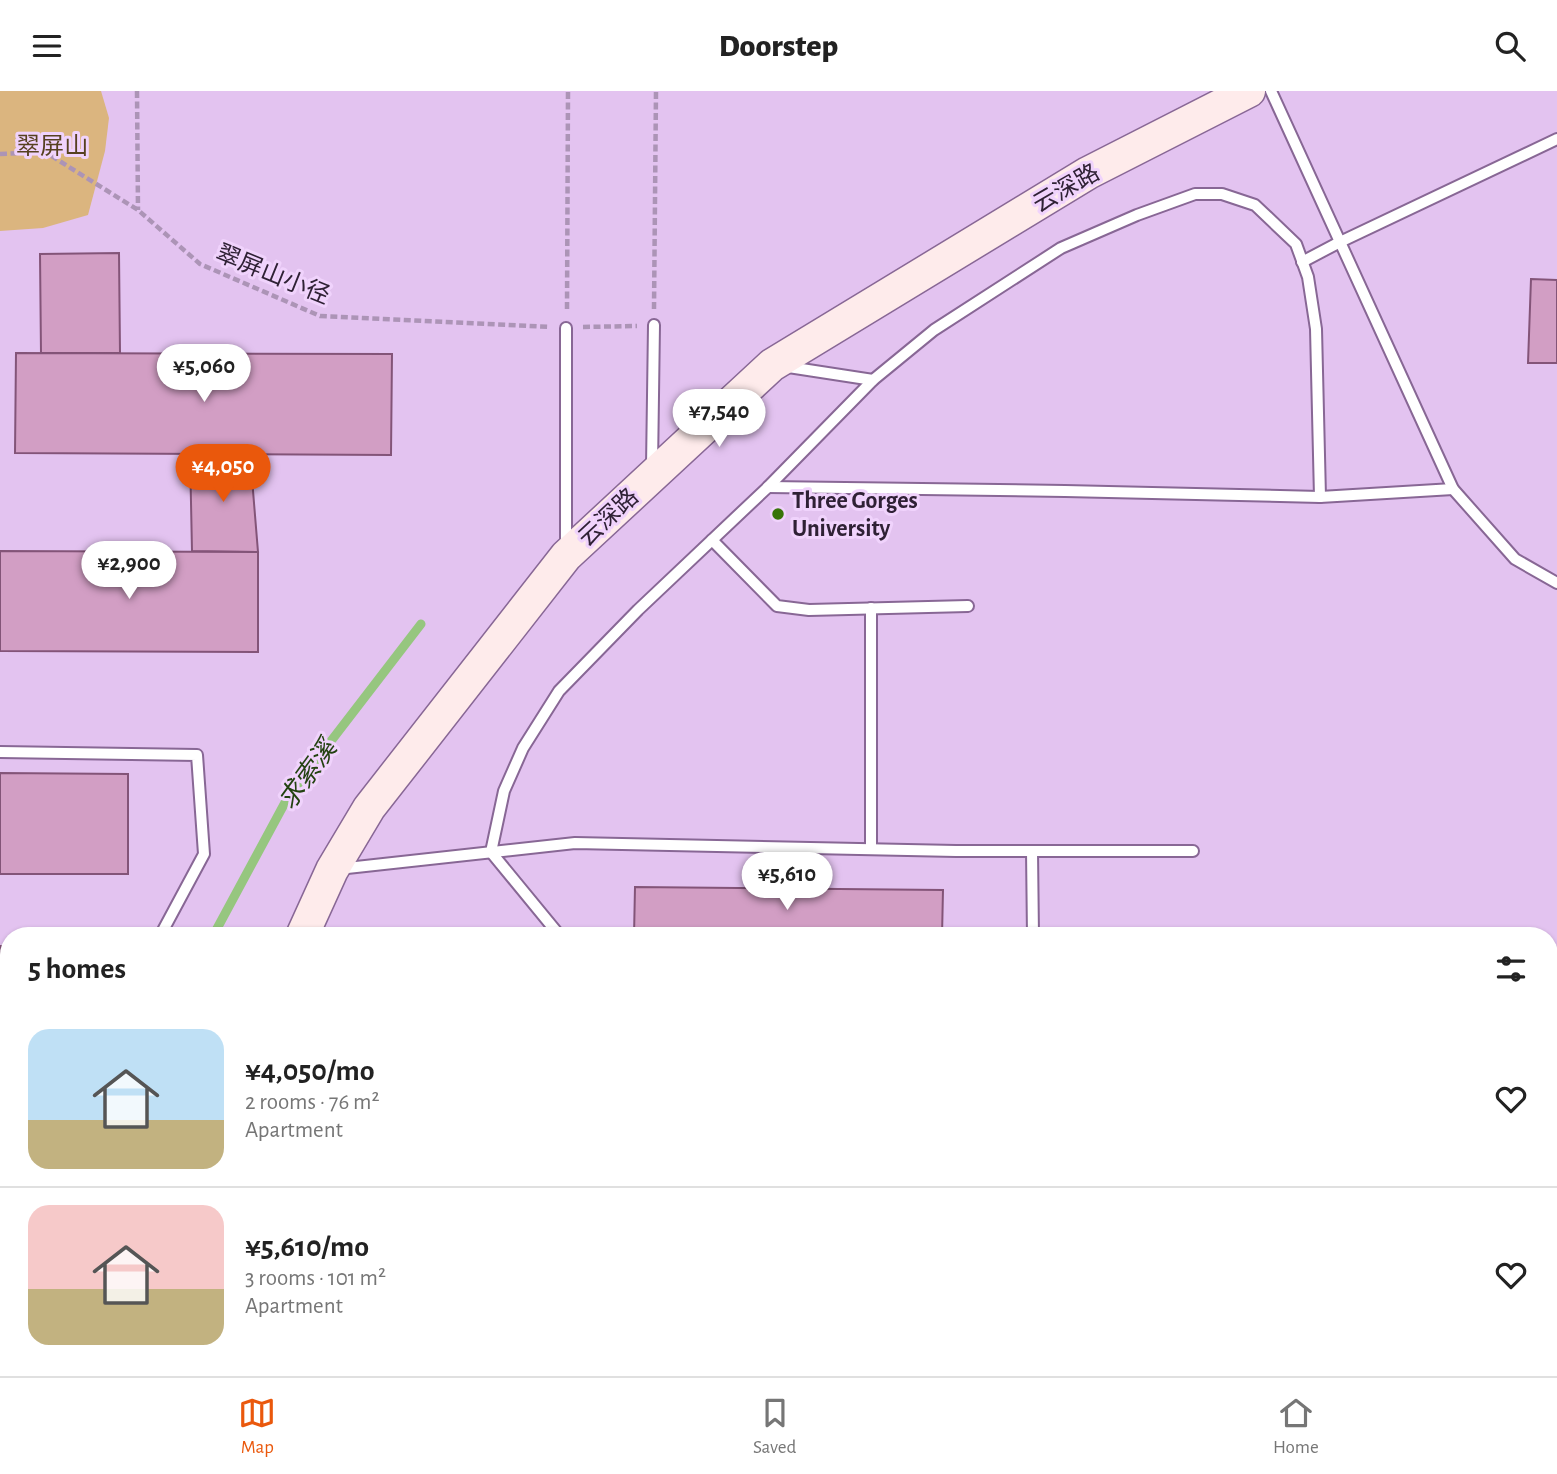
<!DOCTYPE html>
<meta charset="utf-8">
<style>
:root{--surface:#fff;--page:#f2f2f2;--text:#222;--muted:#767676;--line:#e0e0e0;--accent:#ea580c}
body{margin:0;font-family:"Alegreya Sans","Noto Sans SC",sans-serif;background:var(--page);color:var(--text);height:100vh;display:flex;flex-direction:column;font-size:26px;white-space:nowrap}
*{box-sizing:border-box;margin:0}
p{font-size:23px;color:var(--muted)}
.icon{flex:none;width:38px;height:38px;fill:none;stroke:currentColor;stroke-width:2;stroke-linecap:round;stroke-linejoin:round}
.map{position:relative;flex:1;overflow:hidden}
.panel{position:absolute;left:0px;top:836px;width:1558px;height:450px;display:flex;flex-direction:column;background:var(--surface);border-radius:28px 28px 0 0;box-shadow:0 2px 5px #0004}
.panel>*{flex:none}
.price{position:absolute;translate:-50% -60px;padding:0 16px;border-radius:24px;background:#fff;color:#222;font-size:23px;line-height:46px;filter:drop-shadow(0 2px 4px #0008)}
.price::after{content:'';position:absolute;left:50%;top:42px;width:21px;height:16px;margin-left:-10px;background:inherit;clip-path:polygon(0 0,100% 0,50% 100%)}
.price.on{background:var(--accent);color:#fff}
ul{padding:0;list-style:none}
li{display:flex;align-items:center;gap:21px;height:175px;padding:0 28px}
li+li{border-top:2px solid var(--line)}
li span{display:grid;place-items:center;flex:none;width:196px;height:140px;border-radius:21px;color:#555}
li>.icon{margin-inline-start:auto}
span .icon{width:84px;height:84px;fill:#fffc;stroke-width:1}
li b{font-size:30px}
h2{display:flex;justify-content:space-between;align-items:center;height:84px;padding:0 28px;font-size:30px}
header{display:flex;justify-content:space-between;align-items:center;height:91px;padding:0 28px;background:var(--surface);font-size:32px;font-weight:800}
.menu{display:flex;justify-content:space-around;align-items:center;height:98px;border-top:2px solid var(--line);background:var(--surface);font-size:19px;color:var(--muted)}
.menu a{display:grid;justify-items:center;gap:4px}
.menu .on{color:var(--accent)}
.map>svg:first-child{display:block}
.built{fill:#e3c3f0;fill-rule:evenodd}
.green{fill:#dbb57f}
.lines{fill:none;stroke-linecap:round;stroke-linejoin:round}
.stream{stroke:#96c67f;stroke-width:9}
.building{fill:#d29ec4;stroke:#835478;stroke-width:2}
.lane-casing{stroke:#886795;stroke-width:14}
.secondary-casing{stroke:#886795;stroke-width:35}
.path{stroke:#ac94b6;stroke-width:4.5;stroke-dasharray:7 3.5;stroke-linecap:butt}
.lane{stroke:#fff;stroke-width:10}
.secondary{stroke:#feebeb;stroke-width:32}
.poi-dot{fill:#387409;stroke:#f0d3fc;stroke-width:2.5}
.labels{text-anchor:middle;stroke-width:6;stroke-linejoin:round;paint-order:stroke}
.park-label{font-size:24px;fill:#564020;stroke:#f0d3fc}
.street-label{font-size:24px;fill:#2f2135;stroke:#f0d3fc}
.poi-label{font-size:24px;font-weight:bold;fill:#2f2135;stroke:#f0d3fc;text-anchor:start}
.water-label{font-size:26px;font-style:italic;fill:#234211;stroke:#f0d3fc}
</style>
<header><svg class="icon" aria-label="menu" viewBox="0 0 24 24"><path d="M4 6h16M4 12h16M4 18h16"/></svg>Doorstep<svg class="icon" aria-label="search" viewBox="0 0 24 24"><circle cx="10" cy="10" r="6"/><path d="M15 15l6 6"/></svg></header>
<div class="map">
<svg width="1557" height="1285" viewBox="0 0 1557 1285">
<rect width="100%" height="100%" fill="#f0d3fc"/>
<path class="built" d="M0,0h1557v1285h-1557zM9,845h1540v433h-1540z"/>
<g class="green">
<path d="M0,0h101l8,27 -4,33 -17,64 -45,13 -43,3z"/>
<path d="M1053,1278h341v7h-336z"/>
</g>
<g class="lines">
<g class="stream">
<path d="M213,845l75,-139 133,-173"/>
<path d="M46,1285l2,-7"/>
</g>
</g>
<g class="building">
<path d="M119,162l1,100h-79l-1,-99z"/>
<path d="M1531,188l26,1v83h-29z"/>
<path d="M16,262l376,1 -1,101 -376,-2z"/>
<path d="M190,363h60l8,98 -66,-1z"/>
<path d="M0,460l258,1v100l-258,-1z"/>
<path d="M0,682l128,1v100h-128z"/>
<path d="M635,796l308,3 -1,46h-308z"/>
<rect x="0" y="855" width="1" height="100"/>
<path d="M1557,1092v68h-8v-67z"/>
<path d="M196,1278h300v7h-301z"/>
<path d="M1557,1279v6h-122v-3z"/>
</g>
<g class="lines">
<g class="lane-casing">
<g id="lane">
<path d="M1271,0l182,398 62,70 42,24"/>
<path d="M1302,171l38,-20 217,-103"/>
<path d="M782,275l91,14"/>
<path d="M652,375l2,-141"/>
<path d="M768,396l297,4 255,6 133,-8"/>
<path d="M712,449l65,66 32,4 159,-4"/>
<path d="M566,455v-218"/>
<path d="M871,517v241"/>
<path d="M0,661l197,3 7,99 -44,82"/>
<path d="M1032,760l1,85"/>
<path d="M338,778l237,-26 381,8h237"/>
<path d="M560,845l-69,-84 13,-61 19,-43 36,-57 79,-81 130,-123 105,-107 61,-50 127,-82 76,-33 58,-21h27l33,11 41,39 12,33 8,52 4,168"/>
<path d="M0,1189l9,-1"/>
<path d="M1036,1278v7"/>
<path d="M640,1285v-7"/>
</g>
</g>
<g class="secondary-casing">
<g id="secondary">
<path d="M302,845l30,-66 37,-62 197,-252 206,-191 316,-192 161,-82"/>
<path d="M129,1285l3,-7"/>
</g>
</g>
<g class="path">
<path d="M137,0l1,119"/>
<path d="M0,63l45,-2 93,58 62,54 120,52 230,11"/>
<path d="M567,218l1,-218"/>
<path d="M654,218l2,-218"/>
<path d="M583,236l54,-1"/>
</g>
<use href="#lane" class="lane"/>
<use href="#secondary" class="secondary"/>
</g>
<circle class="poi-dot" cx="778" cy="423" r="7"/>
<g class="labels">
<g class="park-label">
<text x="52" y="63">翠屏山</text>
</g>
<g class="street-label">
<text transform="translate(1066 97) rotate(-30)" y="8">云深路</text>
<text transform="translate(273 183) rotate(22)" y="8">翠屏山小径</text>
<text transform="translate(608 426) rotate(-43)" y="8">云深路</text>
</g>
<g class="poi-label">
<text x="792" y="417">Three Gorges<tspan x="792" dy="28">University</tspan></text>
</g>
<g class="water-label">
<text transform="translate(307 683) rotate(-54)" y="9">求索溪</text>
</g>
</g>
</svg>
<b class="price" style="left:204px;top:313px">¥5,060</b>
<b class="price" style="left:719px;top:358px">¥7,540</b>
<b class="price on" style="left:223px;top:413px">¥4,050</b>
<b class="price" style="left:129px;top:510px">¥2,900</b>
<b class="price" style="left:787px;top:821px">¥5,610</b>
<section class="panel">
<h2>5 homes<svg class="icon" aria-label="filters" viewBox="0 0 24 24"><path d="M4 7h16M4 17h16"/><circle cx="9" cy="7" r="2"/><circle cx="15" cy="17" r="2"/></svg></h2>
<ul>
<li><span style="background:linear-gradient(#bfe0f5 65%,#c2b280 0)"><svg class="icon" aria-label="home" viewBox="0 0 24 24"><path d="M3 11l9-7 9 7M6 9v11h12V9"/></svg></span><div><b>¥4,050/mo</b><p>2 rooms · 76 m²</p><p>Apartment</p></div><svg class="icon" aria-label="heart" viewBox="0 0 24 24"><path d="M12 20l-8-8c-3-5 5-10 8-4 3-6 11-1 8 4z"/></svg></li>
<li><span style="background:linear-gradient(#f6c9c9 60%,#c2b280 0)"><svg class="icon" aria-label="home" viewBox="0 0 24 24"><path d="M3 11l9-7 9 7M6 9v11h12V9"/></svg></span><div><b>¥5,610/mo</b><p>3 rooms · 101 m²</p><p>Apartment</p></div><svg class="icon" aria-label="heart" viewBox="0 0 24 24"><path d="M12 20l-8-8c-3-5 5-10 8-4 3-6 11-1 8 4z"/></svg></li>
</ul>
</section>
</div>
<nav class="menu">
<a class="on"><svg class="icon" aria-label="map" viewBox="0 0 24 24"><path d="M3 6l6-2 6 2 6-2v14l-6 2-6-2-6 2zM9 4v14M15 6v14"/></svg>Map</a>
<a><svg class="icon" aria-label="saved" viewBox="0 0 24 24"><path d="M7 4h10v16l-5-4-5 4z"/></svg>Saved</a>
<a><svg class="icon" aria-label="home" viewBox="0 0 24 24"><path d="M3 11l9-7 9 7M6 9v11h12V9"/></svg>Home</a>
</nav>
